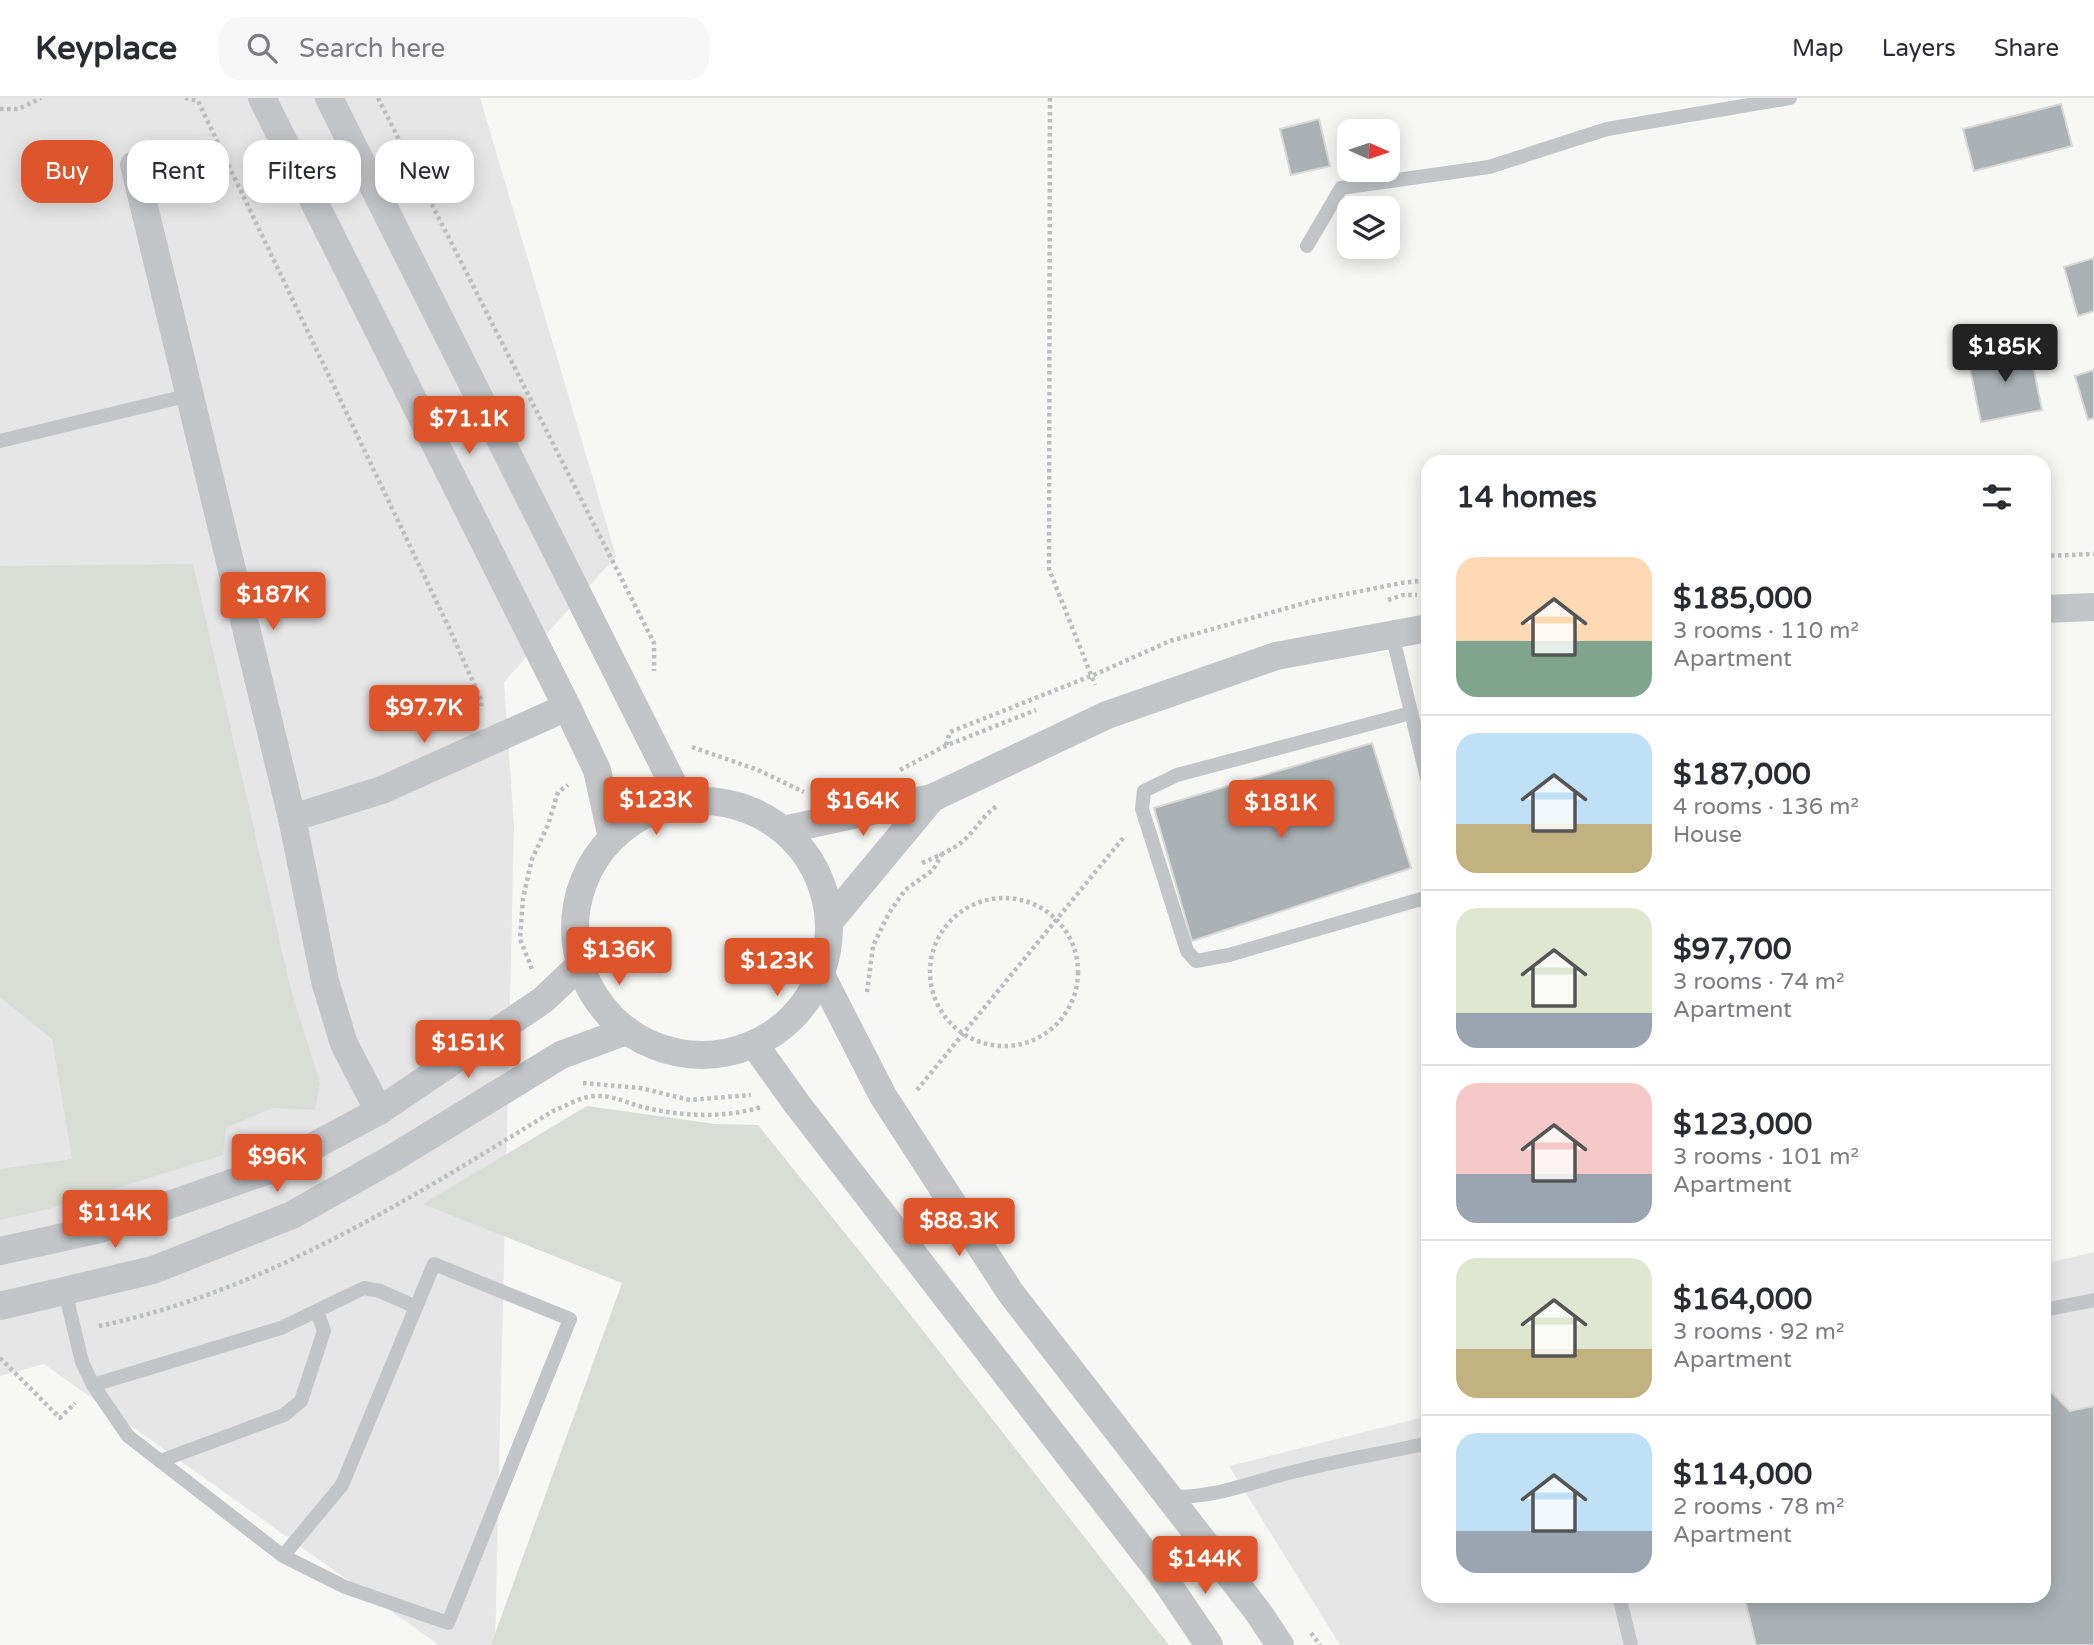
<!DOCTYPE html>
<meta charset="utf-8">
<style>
:root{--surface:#fff;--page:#f7f7f7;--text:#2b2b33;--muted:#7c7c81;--line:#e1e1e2;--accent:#df552b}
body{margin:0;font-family:"Varela Round",sans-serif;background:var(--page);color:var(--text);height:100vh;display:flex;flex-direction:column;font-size:26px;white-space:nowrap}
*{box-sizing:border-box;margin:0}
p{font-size:23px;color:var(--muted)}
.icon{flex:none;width:38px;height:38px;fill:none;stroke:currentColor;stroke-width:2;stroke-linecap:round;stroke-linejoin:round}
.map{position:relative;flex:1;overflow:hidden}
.details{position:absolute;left:1421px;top:357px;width:630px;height:1148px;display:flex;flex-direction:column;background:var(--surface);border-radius:21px;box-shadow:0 4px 18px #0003}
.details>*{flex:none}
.banner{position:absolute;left:21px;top:42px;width:665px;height:63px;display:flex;gap:14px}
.needle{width:46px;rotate:93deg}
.tools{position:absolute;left:1337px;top:21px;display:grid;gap:14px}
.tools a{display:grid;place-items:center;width:63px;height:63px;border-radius:14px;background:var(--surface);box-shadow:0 4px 18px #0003;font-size:35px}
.price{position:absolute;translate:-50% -60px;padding:0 16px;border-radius:7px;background:var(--accent);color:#fff;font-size:23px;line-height:46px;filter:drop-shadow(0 2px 4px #0008)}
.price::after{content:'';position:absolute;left:50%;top:42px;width:21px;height:16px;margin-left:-10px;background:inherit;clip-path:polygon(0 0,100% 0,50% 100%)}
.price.on{background:#222;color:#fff}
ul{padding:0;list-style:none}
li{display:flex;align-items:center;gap:21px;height:175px;padding:0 35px}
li+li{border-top:2px solid var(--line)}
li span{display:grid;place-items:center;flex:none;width:196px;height:140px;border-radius:21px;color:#555}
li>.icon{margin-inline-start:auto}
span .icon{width:84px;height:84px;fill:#fffc;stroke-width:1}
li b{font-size:30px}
h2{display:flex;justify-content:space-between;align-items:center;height:84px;padding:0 35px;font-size:30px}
.pill{padding:0 24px;border-radius:21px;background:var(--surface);box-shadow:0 4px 18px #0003;font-size:24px;line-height:63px}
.pill.on{background:var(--accent);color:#fff}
header{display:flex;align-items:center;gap:42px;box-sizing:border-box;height:98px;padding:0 35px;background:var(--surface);border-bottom:2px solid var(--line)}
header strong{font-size:33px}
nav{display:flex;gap:38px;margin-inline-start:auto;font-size:24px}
.search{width:490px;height:63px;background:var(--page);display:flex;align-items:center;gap:18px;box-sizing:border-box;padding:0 24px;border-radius:21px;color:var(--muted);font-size:26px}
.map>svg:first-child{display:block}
.built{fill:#e5e6e5}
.green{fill:#d8ded5}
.building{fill:#aab2b6;stroke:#d8d8d6;stroke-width:2}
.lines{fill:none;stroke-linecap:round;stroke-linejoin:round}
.path{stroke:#bcbec0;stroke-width:4.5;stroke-dasharray:3.5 3.5;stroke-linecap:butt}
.lane{stroke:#c2c6c9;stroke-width:14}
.street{stroke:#c2c6c9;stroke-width:28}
</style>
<header>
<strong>Keyplace</strong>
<div class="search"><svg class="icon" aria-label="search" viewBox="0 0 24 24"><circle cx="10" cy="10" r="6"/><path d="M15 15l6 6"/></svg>Search here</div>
<nav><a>Map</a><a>Layers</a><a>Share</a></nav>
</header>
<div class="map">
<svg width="2094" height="1547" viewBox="0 0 2094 1547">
<rect width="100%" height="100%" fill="#f7f7f4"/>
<g class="built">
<path d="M0,0h480l136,458 -112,126 10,144 -19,819h-56l-395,-281 -44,12z"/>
<path d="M2094,1154v393h-754l-111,-179 199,-50v180h616v-332z"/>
</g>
<g class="green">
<path d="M193,466l98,426 29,93 -5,27 -43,-2 -46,20 -3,27 -174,54 -49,11v-51l72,-10 -20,-120 -52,-42v-431z"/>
<path d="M587,1008l128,18 43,1 148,184 263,336h-678l131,-362 -199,-79z"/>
</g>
<g class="building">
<path d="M2061,6l11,42 -98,25 -11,-42z"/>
<path d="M1319,21l11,47 -39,9 -11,-46z"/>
<path d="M2094,160v53l-16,5 -14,-49z"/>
<path d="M2029,248l13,64 -61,12 -13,-63z"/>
<path d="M2094,272v48l-6,2 -13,-44z"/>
<path d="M1372,645l39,125 -219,73 -38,-133z"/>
<path d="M2044,1287l26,26 24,-5v239h-338l-12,-49h300z"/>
</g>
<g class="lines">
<g class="path">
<path d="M185,0l13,3 252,529 32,72 -2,7"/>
<path d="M378,0l276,545v28"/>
<path d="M1050,0l-1,471 46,116"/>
<path d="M0,11h18l23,-11"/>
<path d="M2044,458l50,-2"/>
<path d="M1388,502l15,-5h14"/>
<path d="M946,647l4,-13 146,-58 74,-33 142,-40 89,-18 27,-3"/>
<path d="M692,649l66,23 46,22"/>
<path d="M900,672l45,-24 91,-36"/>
<path d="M922,765c14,-6 28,-12 40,-21 13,-11 21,-27 35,-36"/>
<circle cx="1004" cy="874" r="74"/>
<path d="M532,871l-12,-30 3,-41 9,-39 16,-34 10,-33 10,-7"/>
<path d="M867,894l6,-46 16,-33 16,-23 28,-20 9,-16"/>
<path d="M583,985l57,5 50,12 61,-5"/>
<path d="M917,992l207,-253"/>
<path d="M99,1228c167,-35 310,-127 454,-215 13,-5 27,-14 41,-15 18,-1 31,6 48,11 38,9 81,12 119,0"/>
<path d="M0,1260l60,60 15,-15"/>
<path d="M1311,1535l9,12"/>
</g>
<g class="lane">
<path d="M1307,148l34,-58 148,-21 118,-38 183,-31"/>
<path d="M0,343l190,-46"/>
<path d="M1392,536l36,148"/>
<path d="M1411,615l-234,62 -33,16 -2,18 45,142 9,10 33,-6 199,-58"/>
<path d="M65,1193l17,71 11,23 35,51 155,120 62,31 103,36 122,-304 -136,-55 -92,221 -59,71"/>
<path d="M2044,1212l50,-10"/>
<path d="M93,1287l188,-57 83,-40 16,3 36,16"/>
<path d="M160,1363l124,-46 17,-14 23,-70 -7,-20"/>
<path d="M1169,1399c51,1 83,-16 132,-27 42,-11 85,-17 127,-27"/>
<path d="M1619,1498l12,49"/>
</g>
<g class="street">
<path d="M262,0l305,609 30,63 15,68"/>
<path d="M329,0l353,704"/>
<path d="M134,67l158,653 33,163 19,63 35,67"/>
<path d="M2044,511l50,-2"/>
<circle cx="702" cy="830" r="127"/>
<path d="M292,720l90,-28 185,-83"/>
<path d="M783,732l149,-32 175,-83 169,-59 152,-28"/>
<path d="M829,824l103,-124"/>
<path d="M820,875l63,123 127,196 248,320 22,33"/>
<path d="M754,946l43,60 364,470 48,71"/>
<path d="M0,1153l100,-22 169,-59 110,-59 164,-111 37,-35"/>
<path d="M0,1208l153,-36 139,-55 101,-57 168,-103 65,-24"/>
</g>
</g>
</svg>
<div class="tools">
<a><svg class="needle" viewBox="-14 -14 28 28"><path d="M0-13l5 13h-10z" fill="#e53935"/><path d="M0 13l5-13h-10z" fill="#7c7c81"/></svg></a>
<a><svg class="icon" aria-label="layers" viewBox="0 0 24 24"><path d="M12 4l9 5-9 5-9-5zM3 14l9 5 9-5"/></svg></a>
</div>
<b class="price on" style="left:2005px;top:286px">$185K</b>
<b class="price" style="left:469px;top:358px">$71.1K</b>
<b class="price" style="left:273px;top:534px">$187K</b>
<b class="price" style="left:424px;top:647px">$97.7K</b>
<b class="price" style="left:656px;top:739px">$123K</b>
<b class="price" style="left:863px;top:740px">$164K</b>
<b class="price" style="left:1281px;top:742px">$181K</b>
<b class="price" style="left:619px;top:889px">$136K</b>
<b class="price" style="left:777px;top:900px">$123K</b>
<b class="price" style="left:468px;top:982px">$151K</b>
<b class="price" style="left:277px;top:1096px">$96K</b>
<b class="price" style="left:115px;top:1152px">$114K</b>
<b class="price" style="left:959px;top:1160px">$88.3K</b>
<b class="price" style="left:1205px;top:1498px">$144K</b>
<div class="banner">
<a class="pill on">Buy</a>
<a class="pill">Rent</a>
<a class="pill">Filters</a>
<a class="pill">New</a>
</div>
<section class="details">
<h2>14 homes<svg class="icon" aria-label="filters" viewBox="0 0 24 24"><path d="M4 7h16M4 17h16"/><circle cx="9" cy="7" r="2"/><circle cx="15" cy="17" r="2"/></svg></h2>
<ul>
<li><span style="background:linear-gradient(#ffd9b3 60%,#7fa58c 0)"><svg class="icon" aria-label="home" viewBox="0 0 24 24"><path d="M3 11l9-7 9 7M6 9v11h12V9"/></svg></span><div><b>$185,000</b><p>3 rooms · 110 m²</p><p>Apartment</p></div></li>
<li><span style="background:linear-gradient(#bfe0f5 65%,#c2b280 0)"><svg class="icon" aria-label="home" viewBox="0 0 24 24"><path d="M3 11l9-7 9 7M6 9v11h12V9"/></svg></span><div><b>$187,000</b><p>4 rooms · 136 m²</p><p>House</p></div></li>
<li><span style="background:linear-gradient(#dfe7d0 75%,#9aa5b1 0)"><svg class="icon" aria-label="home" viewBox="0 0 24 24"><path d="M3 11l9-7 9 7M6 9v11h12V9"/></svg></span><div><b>$97,700</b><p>3 rooms · 74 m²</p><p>Apartment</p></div></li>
<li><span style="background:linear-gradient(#f6c9c9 65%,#9aa5b1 0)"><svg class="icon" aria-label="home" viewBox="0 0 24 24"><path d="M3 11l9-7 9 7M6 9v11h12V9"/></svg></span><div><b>$123,000</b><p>3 rooms · 101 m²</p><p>Apartment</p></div></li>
<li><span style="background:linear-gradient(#dfe7d0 65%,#c2b280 0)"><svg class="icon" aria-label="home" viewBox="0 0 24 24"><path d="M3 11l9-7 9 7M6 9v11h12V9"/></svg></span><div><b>$164,000</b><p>3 rooms · 92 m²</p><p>Apartment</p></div></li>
<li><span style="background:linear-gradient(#bfe0f5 70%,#9aa5b1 0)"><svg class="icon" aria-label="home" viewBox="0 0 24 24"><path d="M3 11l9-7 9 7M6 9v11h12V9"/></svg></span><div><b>$114,000</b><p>2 rooms · 78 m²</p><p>Apartment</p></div></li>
</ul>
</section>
</div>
